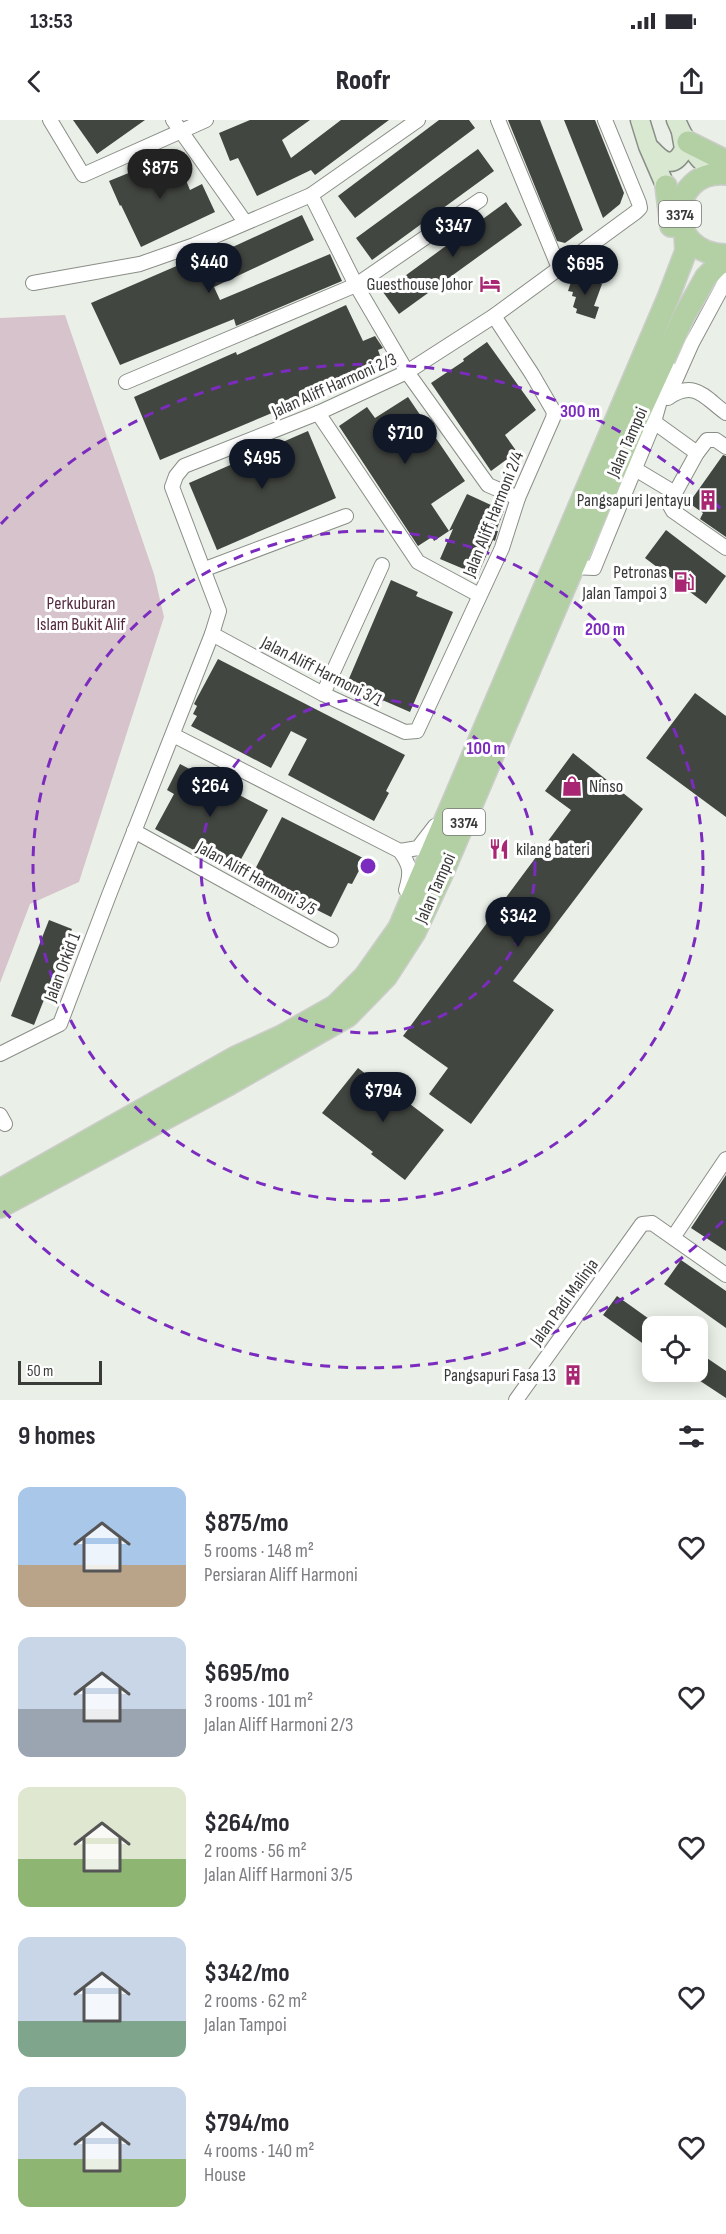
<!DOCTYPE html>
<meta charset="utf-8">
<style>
:root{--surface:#fff;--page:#f7f7f7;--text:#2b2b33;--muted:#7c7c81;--accent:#111827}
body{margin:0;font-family:"Sofia Sans Condensed",sans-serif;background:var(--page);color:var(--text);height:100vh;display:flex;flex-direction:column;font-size:22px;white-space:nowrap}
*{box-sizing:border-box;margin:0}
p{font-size:20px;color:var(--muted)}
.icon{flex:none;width:33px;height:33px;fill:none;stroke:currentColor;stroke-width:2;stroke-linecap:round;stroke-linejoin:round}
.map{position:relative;height:1280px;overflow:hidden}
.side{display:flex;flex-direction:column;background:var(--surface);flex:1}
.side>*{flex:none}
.controls{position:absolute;left:642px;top:1196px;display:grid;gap:12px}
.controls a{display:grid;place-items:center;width:66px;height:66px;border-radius:12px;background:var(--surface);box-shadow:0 3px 15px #0003;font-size:30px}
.scale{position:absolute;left:18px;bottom:15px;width:84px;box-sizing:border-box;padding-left:6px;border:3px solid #393b38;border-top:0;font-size:16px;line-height:21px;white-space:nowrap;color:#393b38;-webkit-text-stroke:4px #fff;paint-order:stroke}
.price{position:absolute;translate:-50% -51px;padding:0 14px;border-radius:21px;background:var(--accent);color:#fff;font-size:20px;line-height:39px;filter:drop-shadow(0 2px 3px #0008)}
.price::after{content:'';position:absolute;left:50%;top:36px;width:18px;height:14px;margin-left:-9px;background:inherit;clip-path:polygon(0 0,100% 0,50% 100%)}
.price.active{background:#222;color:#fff}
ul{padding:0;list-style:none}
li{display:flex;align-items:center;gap:18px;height:150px;padding:0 18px}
li span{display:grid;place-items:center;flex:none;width:168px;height:120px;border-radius:12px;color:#555}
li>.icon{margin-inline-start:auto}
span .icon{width:72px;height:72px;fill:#fffc;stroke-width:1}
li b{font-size:26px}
h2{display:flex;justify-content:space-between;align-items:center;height:72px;padding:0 18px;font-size:26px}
.status{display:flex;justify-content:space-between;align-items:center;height:42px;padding:0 30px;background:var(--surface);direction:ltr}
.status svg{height:16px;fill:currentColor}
header{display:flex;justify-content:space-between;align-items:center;height:78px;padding:0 18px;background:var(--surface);font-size:27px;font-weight:800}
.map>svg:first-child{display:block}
.green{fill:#d7c3cb}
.building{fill:#424640}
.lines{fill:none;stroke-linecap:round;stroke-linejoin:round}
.street-casing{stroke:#898e87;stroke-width:16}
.secondary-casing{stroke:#898e87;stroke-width:21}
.primary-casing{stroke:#cccccb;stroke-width:24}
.street{stroke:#fff;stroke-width:14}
.secondary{stroke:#d9e8d1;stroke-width:18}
.primary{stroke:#b2d0a3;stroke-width:21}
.ring{fill:none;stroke:#7b2cbf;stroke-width:3;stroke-dasharray:10 8}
.labels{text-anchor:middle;stroke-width:6;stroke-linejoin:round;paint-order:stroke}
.shield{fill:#fff;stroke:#747674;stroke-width:1.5}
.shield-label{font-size:16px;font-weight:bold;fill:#393b38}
.poi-label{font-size:18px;fill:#393b38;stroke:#fff;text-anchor:end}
.street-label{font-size:18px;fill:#393b38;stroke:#fff}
.park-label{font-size:18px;fill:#562a3f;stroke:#fff}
.centre{fill:#7b2cbf;stroke:#fff;stroke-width:3}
.ring-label{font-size:18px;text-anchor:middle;font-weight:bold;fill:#7b2cbf;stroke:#fff;stroke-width:6;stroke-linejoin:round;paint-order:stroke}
</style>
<div class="status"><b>13:53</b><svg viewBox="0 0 49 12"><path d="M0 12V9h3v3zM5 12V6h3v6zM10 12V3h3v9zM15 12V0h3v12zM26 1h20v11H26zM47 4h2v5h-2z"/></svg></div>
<header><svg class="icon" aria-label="back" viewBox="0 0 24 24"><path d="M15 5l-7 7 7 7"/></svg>Roofr<svg class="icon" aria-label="share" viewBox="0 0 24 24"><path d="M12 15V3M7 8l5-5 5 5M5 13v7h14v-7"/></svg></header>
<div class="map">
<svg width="726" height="1280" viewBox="0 0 726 1280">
<rect width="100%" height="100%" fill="#eaf0e8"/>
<path class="green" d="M65,195l89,259 10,43 -85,265 -49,22 -30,79v-665z"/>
<g class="building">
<path d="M73,0h72l-48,34z"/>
<path d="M250,0h60l-28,20 9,18 50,-38h48l-74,55 -4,-5 -54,26 -19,-38 -8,3 -11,-28z"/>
<path d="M439,0h30l6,8 -120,90 -17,-22z"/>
<path d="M508,0h32l43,110 -18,13 -8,-2z"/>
<path d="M564,0h31l29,73 -4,11 -17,14z"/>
<path d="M478,29l16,22 -122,89 -16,-22z"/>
<path d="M175,34l15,36 12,-6 13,28 -74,35 -20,-42 -1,1 -11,-25z"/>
<path d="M506,82l16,23 -123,89 -16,-22z"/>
<path d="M302,95l12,25 -100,47 6,13 110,-46 12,27 -106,45 -2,-7 -114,46 -29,-62 104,-45 3,5z"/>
<path d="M579,155l23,9 -8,22 5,1 -4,12 -19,-6 1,-4 -4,-2 3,-10 -4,-1 1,-4 -5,-1 5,-15 5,2z"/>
<path d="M346,185l17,36 12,-5 8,12 -5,2 6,16 -224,94 -26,-63 102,-45 1,3z"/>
<path d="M487,222l49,68 -31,25 12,17 -26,19 -60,-88 33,-22 -1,-2z"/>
<path d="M408,277l57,84 -34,23 18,27 -15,10 -2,-4 -14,9 -79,-120 28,-19 8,11z"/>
<path d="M308,311l28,67 -119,52 -28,-67z"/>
<path d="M723,335l3,1v81l-26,-18 3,-6 -14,-10z"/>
<path d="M467,374l37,17 -8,20h2l-3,10 -2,-1 -15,35 -38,-16 13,-30 -4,2z"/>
<path d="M666,410l60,46 -20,28 -61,-46z"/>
<path d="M391,460l27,12 -2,4 37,16 -43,100 -37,-16 -2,3 -26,-11z"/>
<path d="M218,539l187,96 -19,36 3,2 -15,28 -86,-46 19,-36 -16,-8 -20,37 -80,-42 6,-10 -4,-2 4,-8 -3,-2 2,-4z"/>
<path d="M695,573l31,23v101l-80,-59z"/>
<path d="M573,633l70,56 -130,172 41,29 -83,114 -42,-30 19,-26 -45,-32 168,-226 -26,-19z"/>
<path d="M180,644l88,46 -34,62 -79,-43 19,-35 -7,-4z"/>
<path d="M282,697l83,42 -13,25 -4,-1 -17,34 -80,-40z"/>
<path d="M49,800l23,9 -38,96 -23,-9z"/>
<path d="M358,948l50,38 2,-2 34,26 -39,50 -34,-26 2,-2 -51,-39z"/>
<path d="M726,1055v76l-35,-23z"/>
<path d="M681,1140l45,31v37l-62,-44z"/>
<path d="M617,1176l35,25v29l-49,-35z"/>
<path d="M698,1232l28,19v27l-41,-27h13z"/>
</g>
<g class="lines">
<g class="street-casing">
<g id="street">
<path d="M50,0l33,55 123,-55"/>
<path d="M173,0l72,102"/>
<path d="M498,0l61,148"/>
<path d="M311,75l45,90 51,87 81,113 30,13"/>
<path d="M33,163l107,-19 54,-19 117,-50 107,-75"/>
<path d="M126,262l230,-97 124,-85"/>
<path d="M672,268l20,-45 34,-63"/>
<path d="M668,278c27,-19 37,0 58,15"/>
<path d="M318,293l100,149 61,33"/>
<path d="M654,302l43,31"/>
<path d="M726,327l-10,-7h-9l-10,13 -28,51 4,7 53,37"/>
<path d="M635,349l40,24"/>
<path d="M572,447l22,1 60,-146 15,-54"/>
<path d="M205,449l141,-53"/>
<path d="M212,514l111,60 82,38 12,-1 85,-183 16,-50 35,-80 1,-6 -22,-38 -38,-58"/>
<path d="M323,574l59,-129"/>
<path d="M173,615l227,116c11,15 11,22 6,39"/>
<path d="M134,711l197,109"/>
<path d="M400,731l18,-3 17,-22"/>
<path d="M0,934l60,-30 49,-129 103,-261 7,-23 -47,-124 4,-11 8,-10 134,-53 89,-41 87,-56 142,-104 4,-4 -1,-5 -34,-83"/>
<path d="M0,995l5,9"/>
<path d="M674,1116l52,-77"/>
<path d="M516,1280l126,-176 10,-1 74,52"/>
</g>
</g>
<g class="secondary-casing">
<g id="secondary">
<path d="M640,0l8,26 23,53"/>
<path d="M676,0c8,19 23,46 43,53"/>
<path d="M651,29c13,14 23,20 33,0l-3,-17"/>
</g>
</g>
<g class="primary-casing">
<g id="primary">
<path d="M688,22l38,19"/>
<path d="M726,54c-58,-5 -64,80 0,81"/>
<path d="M666,66l5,40"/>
<path d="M0,1070l236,-133 46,-21 53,-30 30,-30 34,-48 269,-630 18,-47 -1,-16"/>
<path d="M0,1087l226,-121 122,-70 38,-39 29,-45 28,-60 192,-449 49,-107 22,-39 20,-20"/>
</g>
</g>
<use href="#street" class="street"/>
<use href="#secondary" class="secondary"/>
<use href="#primary" class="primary"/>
</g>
<g class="ring">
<circle cx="368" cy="746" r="167"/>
<circle cx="368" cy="746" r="335"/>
<path d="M723 1101A502 502 0 0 1 1 1088M1 404A502 502 0 0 1 723 391"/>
</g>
<defs>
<g id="hotel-bare" transform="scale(1.62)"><path d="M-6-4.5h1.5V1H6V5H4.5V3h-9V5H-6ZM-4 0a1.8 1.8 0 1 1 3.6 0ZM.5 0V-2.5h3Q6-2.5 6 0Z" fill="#a92672" stroke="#fff" stroke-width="2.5" paint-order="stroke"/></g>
<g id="building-bare" transform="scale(1.62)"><path d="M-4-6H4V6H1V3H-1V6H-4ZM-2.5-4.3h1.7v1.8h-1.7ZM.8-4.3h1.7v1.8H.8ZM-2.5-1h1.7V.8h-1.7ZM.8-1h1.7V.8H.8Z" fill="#a92672" stroke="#fff" stroke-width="2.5" paint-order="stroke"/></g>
<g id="fuel-bare" transform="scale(1.62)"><path d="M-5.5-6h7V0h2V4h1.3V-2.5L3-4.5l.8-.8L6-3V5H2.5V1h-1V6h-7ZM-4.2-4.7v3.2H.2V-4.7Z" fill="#a92672" stroke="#fff" stroke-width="2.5" paint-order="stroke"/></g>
<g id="shop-bare" transform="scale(1.62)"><path d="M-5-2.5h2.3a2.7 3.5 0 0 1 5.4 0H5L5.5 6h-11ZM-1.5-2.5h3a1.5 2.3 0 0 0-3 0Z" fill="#a92672" stroke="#fff" stroke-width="2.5" paint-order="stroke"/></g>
<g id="restaurant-bare" transform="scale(1.62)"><path d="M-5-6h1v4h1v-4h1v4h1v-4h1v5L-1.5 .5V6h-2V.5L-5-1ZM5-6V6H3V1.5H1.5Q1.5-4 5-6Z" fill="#a92672" stroke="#fff" stroke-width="2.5" paint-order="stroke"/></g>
</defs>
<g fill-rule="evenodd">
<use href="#hotel-bare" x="490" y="164"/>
<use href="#building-bare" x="708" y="380"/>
<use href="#fuel-bare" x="684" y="462"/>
<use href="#shop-bare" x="572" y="666"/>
<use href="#restaurant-bare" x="499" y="729"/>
<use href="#building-bare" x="573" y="1255"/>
</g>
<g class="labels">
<g class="shield">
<rect x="659" y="81" width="42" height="26" rx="4.5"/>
<rect x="443" y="689" width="42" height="26" rx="4.5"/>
</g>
<g class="shield-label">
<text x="680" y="100">3374</text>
<text x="464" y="708">3374</text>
</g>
<g class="poi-label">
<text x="473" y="170">Guesthouse Johor</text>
<text x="691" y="386">Pangsapuri Jentayu</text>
<text x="667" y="458">Petronas<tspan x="667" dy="21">Jalan Tampoi 3</tspan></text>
<text x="589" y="672" text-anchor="start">Ninso</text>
<text x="516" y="735" text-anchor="start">kilang bateri</text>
<text x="556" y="1261">Pangsapuri Fasa 13</text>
</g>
<g class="street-label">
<text transform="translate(334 265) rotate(-24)" y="6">Jalan Aliff Harmoni 2/3</text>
<text transform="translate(627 322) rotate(-66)" y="6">Jalan Tampoi</text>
<text transform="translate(493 394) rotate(-68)" y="6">Jalan Aliff Harmoni 2/4</text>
<text transform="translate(322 551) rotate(27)" y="6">Jalan Aliff Harmoni 3/1</text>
<text transform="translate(257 758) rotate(29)" y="6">Jalan Aliff Harmoni 3/5</text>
<text transform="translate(435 768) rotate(-66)" y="6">Jalan Tampoi</text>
<text transform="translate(62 847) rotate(-69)" y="6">Jalan Orkid 1</text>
<text transform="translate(564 1182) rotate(-54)" y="6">Jalan Padi Malinja</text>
</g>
<g class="park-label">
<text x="81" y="489">Perkuburan<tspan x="81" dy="21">Islam Bukit Alif</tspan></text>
</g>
</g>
<circle cx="368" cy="746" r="9" class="centre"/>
<g class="ring-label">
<text x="580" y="297">300 m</text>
<text x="605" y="515">200 m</text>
<text x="486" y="634">100 m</text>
</g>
</svg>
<div class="controls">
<a><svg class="icon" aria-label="locate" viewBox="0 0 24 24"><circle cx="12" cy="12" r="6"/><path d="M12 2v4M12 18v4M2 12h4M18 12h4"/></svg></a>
</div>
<div class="scale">50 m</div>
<b class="price active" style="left:160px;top:80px">$875</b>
<b class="price" style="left:453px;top:138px">$347</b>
<b class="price" style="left:209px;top:174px">$440</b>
<b class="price" style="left:585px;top:176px">$695</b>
<b class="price" style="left:405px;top:345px">$710</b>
<b class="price" style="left:262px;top:370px">$495</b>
<b class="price" style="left:210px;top:698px">$264</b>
<b class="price" style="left:518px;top:828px">$342</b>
<b class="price" style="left:383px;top:1003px">$794</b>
</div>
<section class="side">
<h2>9 homes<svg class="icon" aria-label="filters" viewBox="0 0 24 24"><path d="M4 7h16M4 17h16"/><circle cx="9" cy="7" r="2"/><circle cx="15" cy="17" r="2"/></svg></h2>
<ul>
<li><span style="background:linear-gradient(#a9c7e8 65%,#b9a48a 0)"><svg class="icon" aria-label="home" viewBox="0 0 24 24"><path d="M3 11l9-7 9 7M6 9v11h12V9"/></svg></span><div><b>$875/mo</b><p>5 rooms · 148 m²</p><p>Persiaran Aliff Harmoni</p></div><svg class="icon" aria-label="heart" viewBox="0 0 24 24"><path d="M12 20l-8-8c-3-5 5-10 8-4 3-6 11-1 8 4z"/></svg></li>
<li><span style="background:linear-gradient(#c9d6e8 60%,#9aa5b1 0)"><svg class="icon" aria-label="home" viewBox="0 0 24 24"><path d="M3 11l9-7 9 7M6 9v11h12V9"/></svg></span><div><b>$695/mo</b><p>3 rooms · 101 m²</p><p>Jalan Aliff Harmoni 2/3</p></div><svg class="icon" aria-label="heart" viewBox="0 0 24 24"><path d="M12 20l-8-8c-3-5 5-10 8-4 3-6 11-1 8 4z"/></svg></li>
<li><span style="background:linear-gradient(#dfe7d0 60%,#8fb573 0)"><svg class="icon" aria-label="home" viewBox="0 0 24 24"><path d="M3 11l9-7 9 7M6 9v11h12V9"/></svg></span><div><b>$264/mo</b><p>2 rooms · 56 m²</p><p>Jalan Aliff Harmoni 3/5</p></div><svg class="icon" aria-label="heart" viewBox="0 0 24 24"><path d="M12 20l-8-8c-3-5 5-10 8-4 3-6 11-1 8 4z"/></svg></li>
<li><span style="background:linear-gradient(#c9d6e8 70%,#7fa58c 0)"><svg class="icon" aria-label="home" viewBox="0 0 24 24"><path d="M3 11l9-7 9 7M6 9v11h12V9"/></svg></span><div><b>$342/mo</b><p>2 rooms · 62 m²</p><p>Jalan Tampoi</p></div><svg class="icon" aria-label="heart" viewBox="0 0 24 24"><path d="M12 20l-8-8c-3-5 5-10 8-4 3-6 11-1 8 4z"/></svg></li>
<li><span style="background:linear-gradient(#c9d6e8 60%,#8fb573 0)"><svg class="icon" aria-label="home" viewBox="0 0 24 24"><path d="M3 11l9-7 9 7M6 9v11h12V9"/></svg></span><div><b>$794/mo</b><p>4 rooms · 140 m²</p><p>House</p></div><svg class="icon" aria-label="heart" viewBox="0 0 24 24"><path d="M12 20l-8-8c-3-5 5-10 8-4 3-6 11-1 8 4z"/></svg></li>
</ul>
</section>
